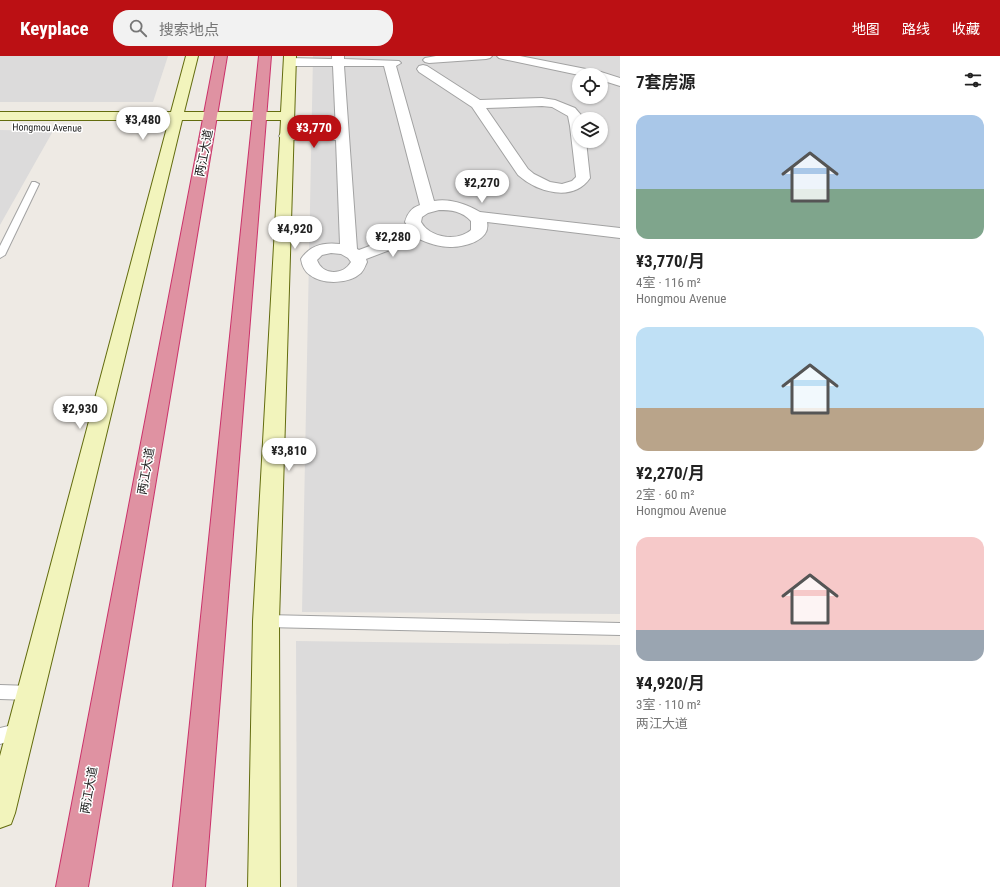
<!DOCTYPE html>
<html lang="zh">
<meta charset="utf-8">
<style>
:root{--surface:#fff;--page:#f2f2f2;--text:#222;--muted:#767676;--accent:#bb1014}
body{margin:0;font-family:"Roboto Condensed","Noto Sans SC",sans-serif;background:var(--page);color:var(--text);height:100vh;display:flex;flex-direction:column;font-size:15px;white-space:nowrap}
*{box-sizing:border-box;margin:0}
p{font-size:13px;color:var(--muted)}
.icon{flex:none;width:22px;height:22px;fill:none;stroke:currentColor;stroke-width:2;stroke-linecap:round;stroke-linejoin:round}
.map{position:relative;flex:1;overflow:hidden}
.sheet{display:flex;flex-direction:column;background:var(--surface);width:380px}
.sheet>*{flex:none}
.controls{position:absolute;left:572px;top:12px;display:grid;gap:8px}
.controls a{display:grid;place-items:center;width:36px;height:36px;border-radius:50%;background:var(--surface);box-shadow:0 1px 3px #0004;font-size:20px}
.price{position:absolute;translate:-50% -34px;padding:0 9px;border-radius:14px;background:#fff;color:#222;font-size:13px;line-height:26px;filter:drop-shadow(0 1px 2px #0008)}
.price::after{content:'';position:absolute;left:50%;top:24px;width:12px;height:9px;margin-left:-6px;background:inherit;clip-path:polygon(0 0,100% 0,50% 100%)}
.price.on{background:var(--accent);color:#fff}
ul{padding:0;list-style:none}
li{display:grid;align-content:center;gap:8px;height:212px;padding:0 16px}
li span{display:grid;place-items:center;height:124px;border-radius:12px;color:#555}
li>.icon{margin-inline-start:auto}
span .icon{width:72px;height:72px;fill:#fffc;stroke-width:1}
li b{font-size:17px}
h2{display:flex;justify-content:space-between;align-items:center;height:48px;padding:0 16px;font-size:17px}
header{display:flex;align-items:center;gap:24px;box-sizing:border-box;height:56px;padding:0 20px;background:var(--accent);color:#fff}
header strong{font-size:19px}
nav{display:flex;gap:22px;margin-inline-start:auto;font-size:14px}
.search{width:280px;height:36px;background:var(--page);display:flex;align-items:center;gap:10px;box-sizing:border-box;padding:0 14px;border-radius:16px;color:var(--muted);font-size:15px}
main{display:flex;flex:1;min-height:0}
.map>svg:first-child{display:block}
.residential{fill:#dcdbdb;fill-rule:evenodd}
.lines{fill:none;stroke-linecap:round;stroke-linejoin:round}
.lane-casing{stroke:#a2a2a2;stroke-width:2}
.street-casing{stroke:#a2a2a2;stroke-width:2}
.secondary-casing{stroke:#636c0e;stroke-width:2}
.highway-casing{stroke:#cb326a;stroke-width:2}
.lane{fill:#fff;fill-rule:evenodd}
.street{fill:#fff;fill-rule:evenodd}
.secondary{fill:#f2f4bc;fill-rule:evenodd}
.highway{fill:#df92a2;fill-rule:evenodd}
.labels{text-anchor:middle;stroke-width:3;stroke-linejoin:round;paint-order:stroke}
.far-street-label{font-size:10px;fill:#1e1e1e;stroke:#fff}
.street-label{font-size:12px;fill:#1e1e1e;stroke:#fff}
</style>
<header>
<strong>Keyplace</strong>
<div class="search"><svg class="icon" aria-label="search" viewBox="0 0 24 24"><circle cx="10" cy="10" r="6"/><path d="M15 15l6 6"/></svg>搜索地点</div>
<nav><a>地图</a><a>路线</a><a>收藏</a></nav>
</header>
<main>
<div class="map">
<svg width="620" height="831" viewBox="0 0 620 831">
<rect width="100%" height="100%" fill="#eeeae4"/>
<g class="residential">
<path d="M0,0h168l-15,46h-153z"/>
<path d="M313,0h307v558l-318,-2zM579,19h22v22h-22zM579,63h22v22h-22z"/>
<path d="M0,74l53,1 -53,94z"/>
<path d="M296,585l324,4v242h-323z"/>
</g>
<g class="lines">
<g class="lane-casing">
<g id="lane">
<path d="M32,126h3l4,2 -34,71 -5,3v-12z"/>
<path d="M266,559l354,8v12l-354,-8 -5,-2 -2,-4 2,-4z"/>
<path d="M0,629l31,1 5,2 3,5 -3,5 -5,2 -31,-1z"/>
<path d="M21,667l5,3 3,5 -3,5 -26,8v-16z"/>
</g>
</g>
<g class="street-casing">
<g id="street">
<path d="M332,0h12v3l55,2 2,2 -5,3 38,135c15,-3 33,3 46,11l140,16v10l-133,-16c4,19 -23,25 -37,25 -11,0 -22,-4 -31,-8l-53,20 1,3c-2,4 -3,8 -6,11 -12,11 -38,12 -51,2 -6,-4 -8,-10 -9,-16 9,-14 23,-17 39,-15l-4,-104h-50l-5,-1 -2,-3 2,-3 5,-1h50l-3,-66h-43l-4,-2 -2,-2 2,-2 4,-2 42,1zM344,10h40l36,139c-9,3 -13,9 -15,17l5,9 -51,19 -2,-1zM439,154c12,0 23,1 32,11v9c-14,12 -41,8 -50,-8l1,-5 6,-4zM331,197l10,1 7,4 3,4c-8,14 -29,13 -34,-2l5,-5z"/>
<path d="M492,0l-2,2 -4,1 -57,4 -4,-1 -2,-2 2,-2 11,-2z"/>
<path d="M497,0h23l81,16 19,6v8l-19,-6v-5h-22l-76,-16 -4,-1z"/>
<path d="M423,9l4,1 53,34 62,-2 13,2 20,8 6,7 1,4h-3v22h7l4,37c-17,25 -53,14 -72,-3l-46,-68 -53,-35 -2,-3 2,-3zM542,50l10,1 16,9 2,10 6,51 -4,4 -10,3 -12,-2 -16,-8 -6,-5 -42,-61z"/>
</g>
</g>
<g class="secondary-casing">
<path id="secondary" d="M186,0h12l-14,56h97l3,-56h12l-17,565 1,266h-32l5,-266 28,-501h-99l-167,693 -4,11 -11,4v-72l169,-636h-169v-8h171z"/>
</g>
<g class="highway-casing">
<g id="highway">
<path d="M215,0h12l-139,831h-32z"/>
<path d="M259,0h12l-66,831h-32z"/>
</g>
</g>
<use href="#lane" class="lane"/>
<use href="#street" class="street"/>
<use href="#secondary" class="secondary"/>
<use href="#highway" class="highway"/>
</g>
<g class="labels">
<g class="far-street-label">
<text transform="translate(47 71) rotate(1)" y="4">Hongmou Avenue</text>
</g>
<g class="street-label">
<text transform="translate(204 97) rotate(-79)" y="4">两江大道</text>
<text transform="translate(146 415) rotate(-80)" y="4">两江大道</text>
<text transform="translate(89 734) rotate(-80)" y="4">两江大道</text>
</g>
</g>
</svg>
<div class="controls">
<a><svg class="icon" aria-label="locate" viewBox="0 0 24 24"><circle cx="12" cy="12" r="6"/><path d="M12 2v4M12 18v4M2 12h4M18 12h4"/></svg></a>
<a><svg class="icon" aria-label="layers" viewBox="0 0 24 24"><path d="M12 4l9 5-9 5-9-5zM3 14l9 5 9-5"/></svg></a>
</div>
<b class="price" style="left:143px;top:85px">¥3,480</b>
<b class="price on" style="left:314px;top:93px">¥3,770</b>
<b class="price" style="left:482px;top:148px">¥2,270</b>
<b class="price" style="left:295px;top:194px">¥4,920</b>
<b class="price" style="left:393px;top:202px">¥2,280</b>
<b class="price" style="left:80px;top:374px">¥2,930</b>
<b class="price" style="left:289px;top:416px">¥3,810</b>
</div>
<section class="sheet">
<h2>7套房源<svg class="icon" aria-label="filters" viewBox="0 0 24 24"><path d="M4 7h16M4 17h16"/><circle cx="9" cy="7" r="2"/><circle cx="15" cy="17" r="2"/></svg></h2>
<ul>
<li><span style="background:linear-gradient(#a9c7e8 60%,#7fa58c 0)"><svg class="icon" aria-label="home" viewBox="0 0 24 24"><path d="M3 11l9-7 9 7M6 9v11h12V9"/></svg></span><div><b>¥3,770/月</b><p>4室 · 116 m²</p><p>Hongmou Avenue</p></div></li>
<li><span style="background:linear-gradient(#bfe0f5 65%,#b9a48a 0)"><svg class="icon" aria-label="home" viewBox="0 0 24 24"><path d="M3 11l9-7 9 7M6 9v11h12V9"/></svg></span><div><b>¥2,270/月</b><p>2室 · 60 m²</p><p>Hongmou Avenue</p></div></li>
<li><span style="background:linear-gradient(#f6c9c9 75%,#9aa5b1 0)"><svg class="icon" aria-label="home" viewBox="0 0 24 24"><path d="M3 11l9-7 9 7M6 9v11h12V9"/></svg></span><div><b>¥4,920/月</b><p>3室 · 110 m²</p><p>两江大道</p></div></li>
</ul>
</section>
</main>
